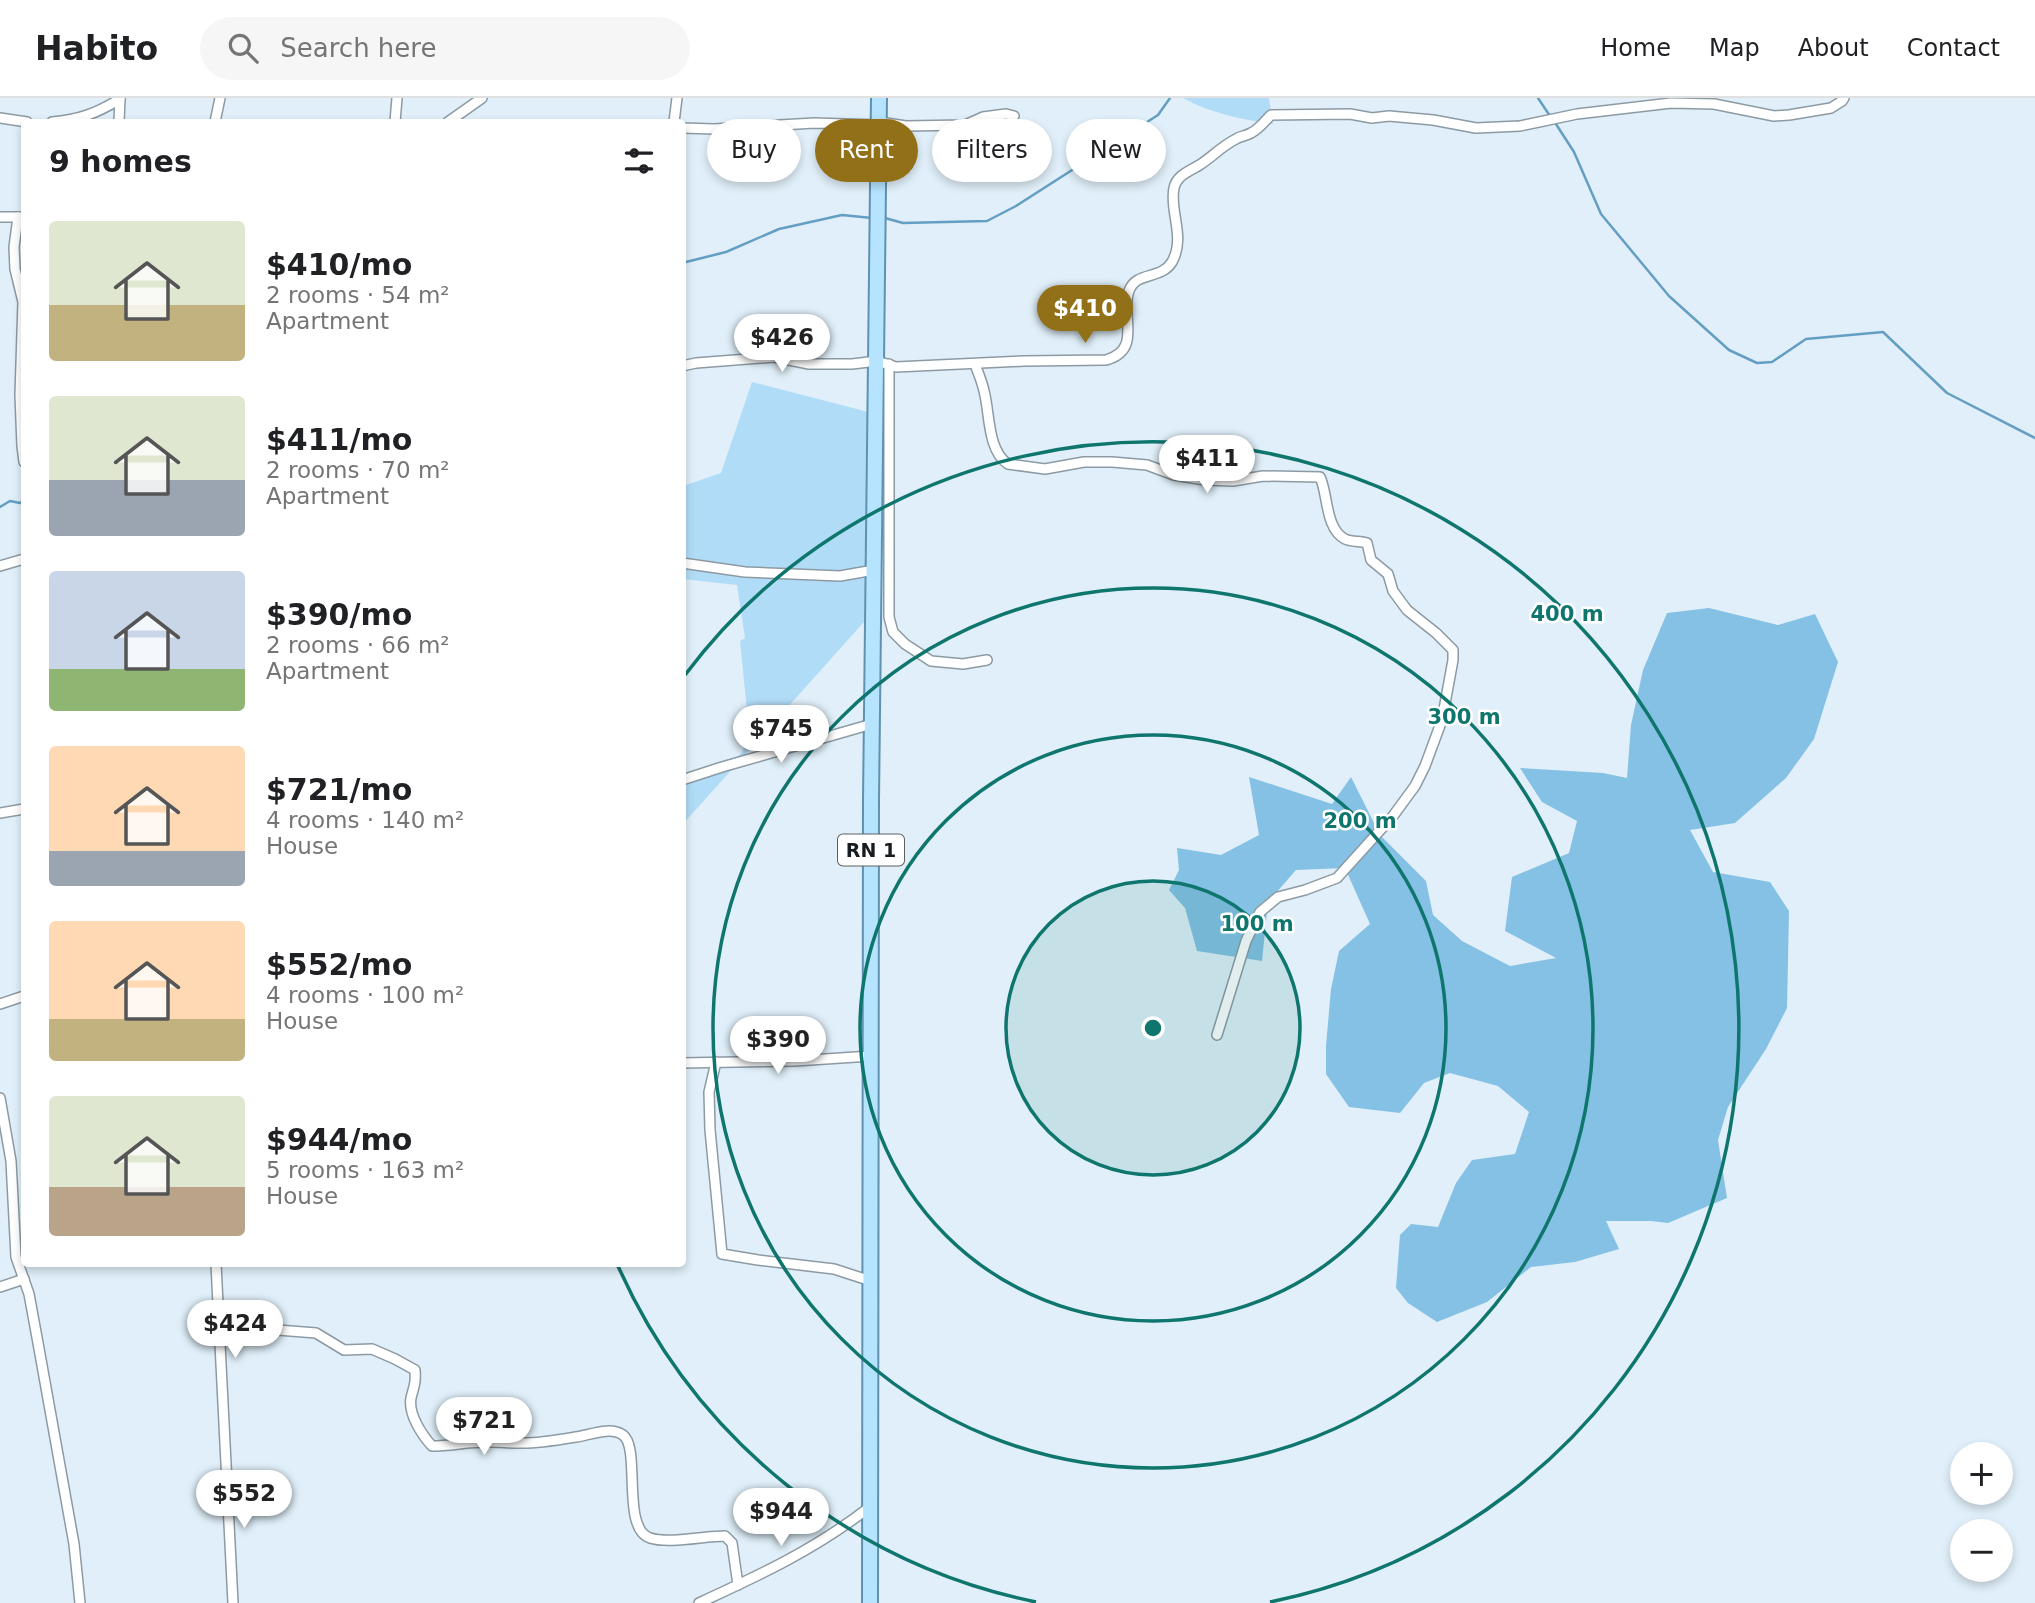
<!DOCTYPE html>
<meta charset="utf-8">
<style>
:root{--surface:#fff;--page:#f6f6f6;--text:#202124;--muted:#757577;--line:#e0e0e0;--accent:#927017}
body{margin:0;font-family:"DejaVu Sans",sans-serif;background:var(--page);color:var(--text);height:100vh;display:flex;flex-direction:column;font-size:26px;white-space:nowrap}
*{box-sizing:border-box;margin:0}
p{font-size:23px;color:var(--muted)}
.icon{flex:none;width:38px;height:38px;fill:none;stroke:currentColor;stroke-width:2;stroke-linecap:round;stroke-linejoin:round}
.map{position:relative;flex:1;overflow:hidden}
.side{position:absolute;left:21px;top:21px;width:665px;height:1148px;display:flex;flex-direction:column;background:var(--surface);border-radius:7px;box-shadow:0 4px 10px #0003}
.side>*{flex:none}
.guide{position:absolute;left:707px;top:21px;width:665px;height:63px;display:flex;gap:14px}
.tools{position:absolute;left:1950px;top:1344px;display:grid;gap:14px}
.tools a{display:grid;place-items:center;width:63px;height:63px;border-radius:50%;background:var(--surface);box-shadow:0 4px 10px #0003;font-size:35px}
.price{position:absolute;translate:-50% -60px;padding:0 16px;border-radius:24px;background:#fff;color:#222;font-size:23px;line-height:46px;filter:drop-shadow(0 2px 4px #0008)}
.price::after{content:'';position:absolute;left:50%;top:42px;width:21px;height:16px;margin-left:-10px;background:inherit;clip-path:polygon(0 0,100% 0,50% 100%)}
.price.active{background:var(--accent);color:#fff}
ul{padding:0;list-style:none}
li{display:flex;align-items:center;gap:21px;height:175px;padding:0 28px}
li span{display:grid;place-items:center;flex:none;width:196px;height:140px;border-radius:7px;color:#555}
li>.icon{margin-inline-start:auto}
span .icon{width:84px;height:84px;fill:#fffc;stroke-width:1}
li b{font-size:30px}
h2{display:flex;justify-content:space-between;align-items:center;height:84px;padding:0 28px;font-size:30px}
.chip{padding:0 24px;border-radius:32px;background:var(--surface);box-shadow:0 4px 10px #0003;font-size:24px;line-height:63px}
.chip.active{background:var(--accent);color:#fff}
header{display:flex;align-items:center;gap:42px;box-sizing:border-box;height:98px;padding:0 35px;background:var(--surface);border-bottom:2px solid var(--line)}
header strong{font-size:33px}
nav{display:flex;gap:38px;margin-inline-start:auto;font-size:24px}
.search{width:490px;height:63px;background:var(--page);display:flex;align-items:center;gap:18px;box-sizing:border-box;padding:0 24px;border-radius:38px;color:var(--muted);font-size:26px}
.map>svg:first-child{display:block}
.green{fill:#b1dcf7}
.forest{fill:#85c1e5}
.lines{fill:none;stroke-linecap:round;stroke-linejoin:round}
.stream{stroke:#649fc3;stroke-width:2.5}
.street-casing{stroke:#8c9aa3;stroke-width:12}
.primary-casing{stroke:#5f92b0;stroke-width:18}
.street{stroke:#fff;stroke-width:9}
.primary{stroke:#b6e3fe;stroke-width:14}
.ring{fill:none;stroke:#0f766e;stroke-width:3.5}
.labels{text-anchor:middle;stroke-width:5;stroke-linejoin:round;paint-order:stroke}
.shield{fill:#fff;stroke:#5d6063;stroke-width:2}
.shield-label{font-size:19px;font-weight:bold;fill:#171c20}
.centre{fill:#0f766e;stroke:#fff;stroke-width:3.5}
.ring-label{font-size:21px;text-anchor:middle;font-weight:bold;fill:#0f766e;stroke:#fff;stroke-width:5;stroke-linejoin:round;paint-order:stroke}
</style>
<header>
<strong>Habito</strong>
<div class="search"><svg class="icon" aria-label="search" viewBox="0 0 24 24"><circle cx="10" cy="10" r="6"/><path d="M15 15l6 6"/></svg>Search here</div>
<nav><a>Home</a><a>Map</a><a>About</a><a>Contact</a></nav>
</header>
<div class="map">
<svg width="2035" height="1505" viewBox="0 0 2035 1505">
<rect width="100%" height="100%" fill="#e0eff9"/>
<g class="green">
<path d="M1183,0h86l4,26c-32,-5 -61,-10 -90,-26z"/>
<path d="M752,284l128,33 1,188 -198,221v-49l46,-9 14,-15 5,-31 -8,-79 5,-3 -8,-53 -54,-6v-93l38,-13z"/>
</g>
<path class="forest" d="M1709,510l69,17 37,-11 23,48 -24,77 -28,39 -51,45 -45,7 23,42 57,10 19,29 -2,97 -21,41 -38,58 -10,33 9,58 -59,25 -17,-2h-45l13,28 -44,13 -44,5 -44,35 -50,20 -29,-19 -12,-15 4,-53 11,-11 27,3 18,-44 16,-23 43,-6 14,-42 -31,-26 -48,-13 -26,10 -24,30 -51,-6 -23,-33v-28l5,-57 8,-38 31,-27 -25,-56 -49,2 -28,32 -6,59 -65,-10 -12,-43 -16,-18 10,-20 -2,-22 44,7 38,-20 -10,-58 83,27 19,-27 29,58 46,46 7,34 29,26 48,25 46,-8 -51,-27 7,-54 57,-24 8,-32 -35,-19 -22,-34 83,5 24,5 4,-53 12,-55 24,-57z"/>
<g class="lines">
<g class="stream">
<path d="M1538,0l12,18"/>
<path d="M1554,23l20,31 27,62 68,82 60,54 28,13 15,-1 34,-23 77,-7 64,61 88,45"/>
<path d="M885,120l18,5 84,-2 29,-15 142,-91 12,-17"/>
<path d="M682,165l44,-11 53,-23 63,-14 30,3"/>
<path d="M0,409l10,-6 10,2 4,-3"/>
</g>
<g class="street-casing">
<g id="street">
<path d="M0,20l27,4"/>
<path d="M52,24c27,-2 45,-9 68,-23"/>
<path d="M119,24l1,-24"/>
<path d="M215,24l5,-24"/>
<path d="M395,24l2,-24"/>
<path d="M448,24l34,-24"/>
<path d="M674,24l3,-24"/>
<path d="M879,24l27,4 59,-1 18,-8 23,-3 8,2"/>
<path d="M682,30l32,1 100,-6 65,2"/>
<path d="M0,119h24"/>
<path d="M18,119l-4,30 1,22 8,33 -3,93 2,51 2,16"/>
<path d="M889,266v253l4,15 12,12 26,17 32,3 24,-4"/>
<path d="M975,266c3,9 7,17 9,27 6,22 3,59 24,73l37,5 39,-7h28l35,3 27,10 31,5 28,1 30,-5 57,1c8,16 5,52 25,62 6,3 15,2 22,4l4,17 17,14 5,17 14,19 29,23 17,17v10l-11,60 -17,46 -10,20 -22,30 -56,62 -32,12 -27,7 -18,15 -14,29 -29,94"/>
<path d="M682,268l14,-3 78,-6 35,7h43l25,-3 19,6 128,-6 82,-1c37,-10 14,-45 23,-69 7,-20 32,-11 43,-29 14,-25 -3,-51 2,-74 3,-14 17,-17 27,-24 12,-8 21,-18 35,-25 4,-3 10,-3 15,-6 7,-3 14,-12 20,-18l79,-1 22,4 17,-2 44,4 43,8 44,-2 57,-12 94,-11 43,1 60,12 15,-1 42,-7 11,-7 2,-3"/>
<path d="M682,465l63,9 95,4 34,-6"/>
<path d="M0,468l24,-7"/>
<path d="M682,682l40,-13 150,-43"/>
<path d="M0,715l24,-4"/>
<path d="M0,906l24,-8"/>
<path d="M716,964l-7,30 1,38 12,124 36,6 76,9 37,12"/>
<path d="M682,965l113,-2 76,-5"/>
<path d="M0,1000l11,63 5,96 13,37 9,49 36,201 6,59"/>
<path d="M216,1166l17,339"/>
<path d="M0,1189l24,-8"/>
<path d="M218,1229l7,8 13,2 40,-7 38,3 28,17 28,-1 23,10 20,11c1,13 -1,16 -4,28 -3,16 11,37 21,48 20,0 39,-5 59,-4 9,0 18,1 27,1 18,1 40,-3 58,-6 14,-2 34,-11 47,-2 18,13 -2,94 27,103 19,6 54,-2 75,-2l7,7 6,42"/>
<path d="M699,1505c63,-29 117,-54 172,-97"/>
</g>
</g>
<g class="primary-casing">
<path id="primary" d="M870,1505l1,-803 8,-702"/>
</g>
<use href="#street" class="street"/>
<use href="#primary" class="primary"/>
</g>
<circle cx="1153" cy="930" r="147" fill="#0f766e" fill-opacity=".12"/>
<g class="ring">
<circle cx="1153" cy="930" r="147"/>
<circle cx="1153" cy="930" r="293"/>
<circle cx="1153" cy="930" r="440"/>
<path d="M1036 1504A586 586 0 0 1 618 1168M685 577A586 586 0 1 1 1270 1504"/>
</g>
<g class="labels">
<rect class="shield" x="838" y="736.5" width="66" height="31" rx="5"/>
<g class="shield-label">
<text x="871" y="759">RN 1</text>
</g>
</g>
<circle cx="1153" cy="930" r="10" class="centre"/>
<g class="ring-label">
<text x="1567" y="523">400 m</text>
<text x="1464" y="626">300 m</text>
<text x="1360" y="730">200 m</text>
<text x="1257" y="833">100 m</text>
</g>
</svg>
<div class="tools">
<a>+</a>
<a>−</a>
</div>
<b class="price active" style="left:1085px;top:247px">$410</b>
<b class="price" style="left:782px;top:276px">$426</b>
<b class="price" style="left:1207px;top:397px">$411</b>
<b class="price" style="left:781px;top:667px">$745</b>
<b class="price" style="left:778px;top:978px">$390</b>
<b class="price" style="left:235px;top:1262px">$424</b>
<b class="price" style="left:484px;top:1359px">$721</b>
<b class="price" style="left:244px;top:1432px">$552</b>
<b class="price" style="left:781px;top:1450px">$944</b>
<div class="guide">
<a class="chip">Buy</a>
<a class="chip active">Rent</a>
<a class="chip">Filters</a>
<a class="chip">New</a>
</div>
<section class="side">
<h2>9 homes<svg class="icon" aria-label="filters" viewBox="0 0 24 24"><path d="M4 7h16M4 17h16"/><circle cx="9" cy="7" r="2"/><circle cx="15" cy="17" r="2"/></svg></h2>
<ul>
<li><span style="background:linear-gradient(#dfe7d0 60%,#c2b280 0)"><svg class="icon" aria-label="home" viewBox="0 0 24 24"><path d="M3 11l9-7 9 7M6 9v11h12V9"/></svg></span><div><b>$410/mo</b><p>2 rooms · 54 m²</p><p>Apartment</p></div></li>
<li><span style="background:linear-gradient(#dfe7d0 60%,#9aa5b1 0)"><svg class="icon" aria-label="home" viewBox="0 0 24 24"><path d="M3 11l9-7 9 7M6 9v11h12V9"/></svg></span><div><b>$411/mo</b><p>2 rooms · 70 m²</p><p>Apartment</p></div></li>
<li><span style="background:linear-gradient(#c9d6e8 70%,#8fb573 0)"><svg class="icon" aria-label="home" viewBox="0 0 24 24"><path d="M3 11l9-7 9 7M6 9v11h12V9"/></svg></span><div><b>$390/mo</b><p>2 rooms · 66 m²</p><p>Apartment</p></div></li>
<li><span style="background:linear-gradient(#ffd9b3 75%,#9aa5b1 0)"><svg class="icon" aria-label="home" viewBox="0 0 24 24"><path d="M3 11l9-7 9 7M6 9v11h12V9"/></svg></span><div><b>$721/mo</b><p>4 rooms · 140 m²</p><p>House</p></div></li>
<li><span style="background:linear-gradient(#ffd9b3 70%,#c2b280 0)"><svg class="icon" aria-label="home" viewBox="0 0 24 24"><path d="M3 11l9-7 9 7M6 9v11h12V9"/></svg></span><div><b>$552/mo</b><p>4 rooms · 100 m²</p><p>House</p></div></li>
<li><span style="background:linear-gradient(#dfe7d0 65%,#b9a48a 0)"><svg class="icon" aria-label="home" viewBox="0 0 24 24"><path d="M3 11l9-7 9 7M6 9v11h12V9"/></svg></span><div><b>$944/mo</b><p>5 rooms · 163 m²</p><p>House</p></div></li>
</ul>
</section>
</div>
